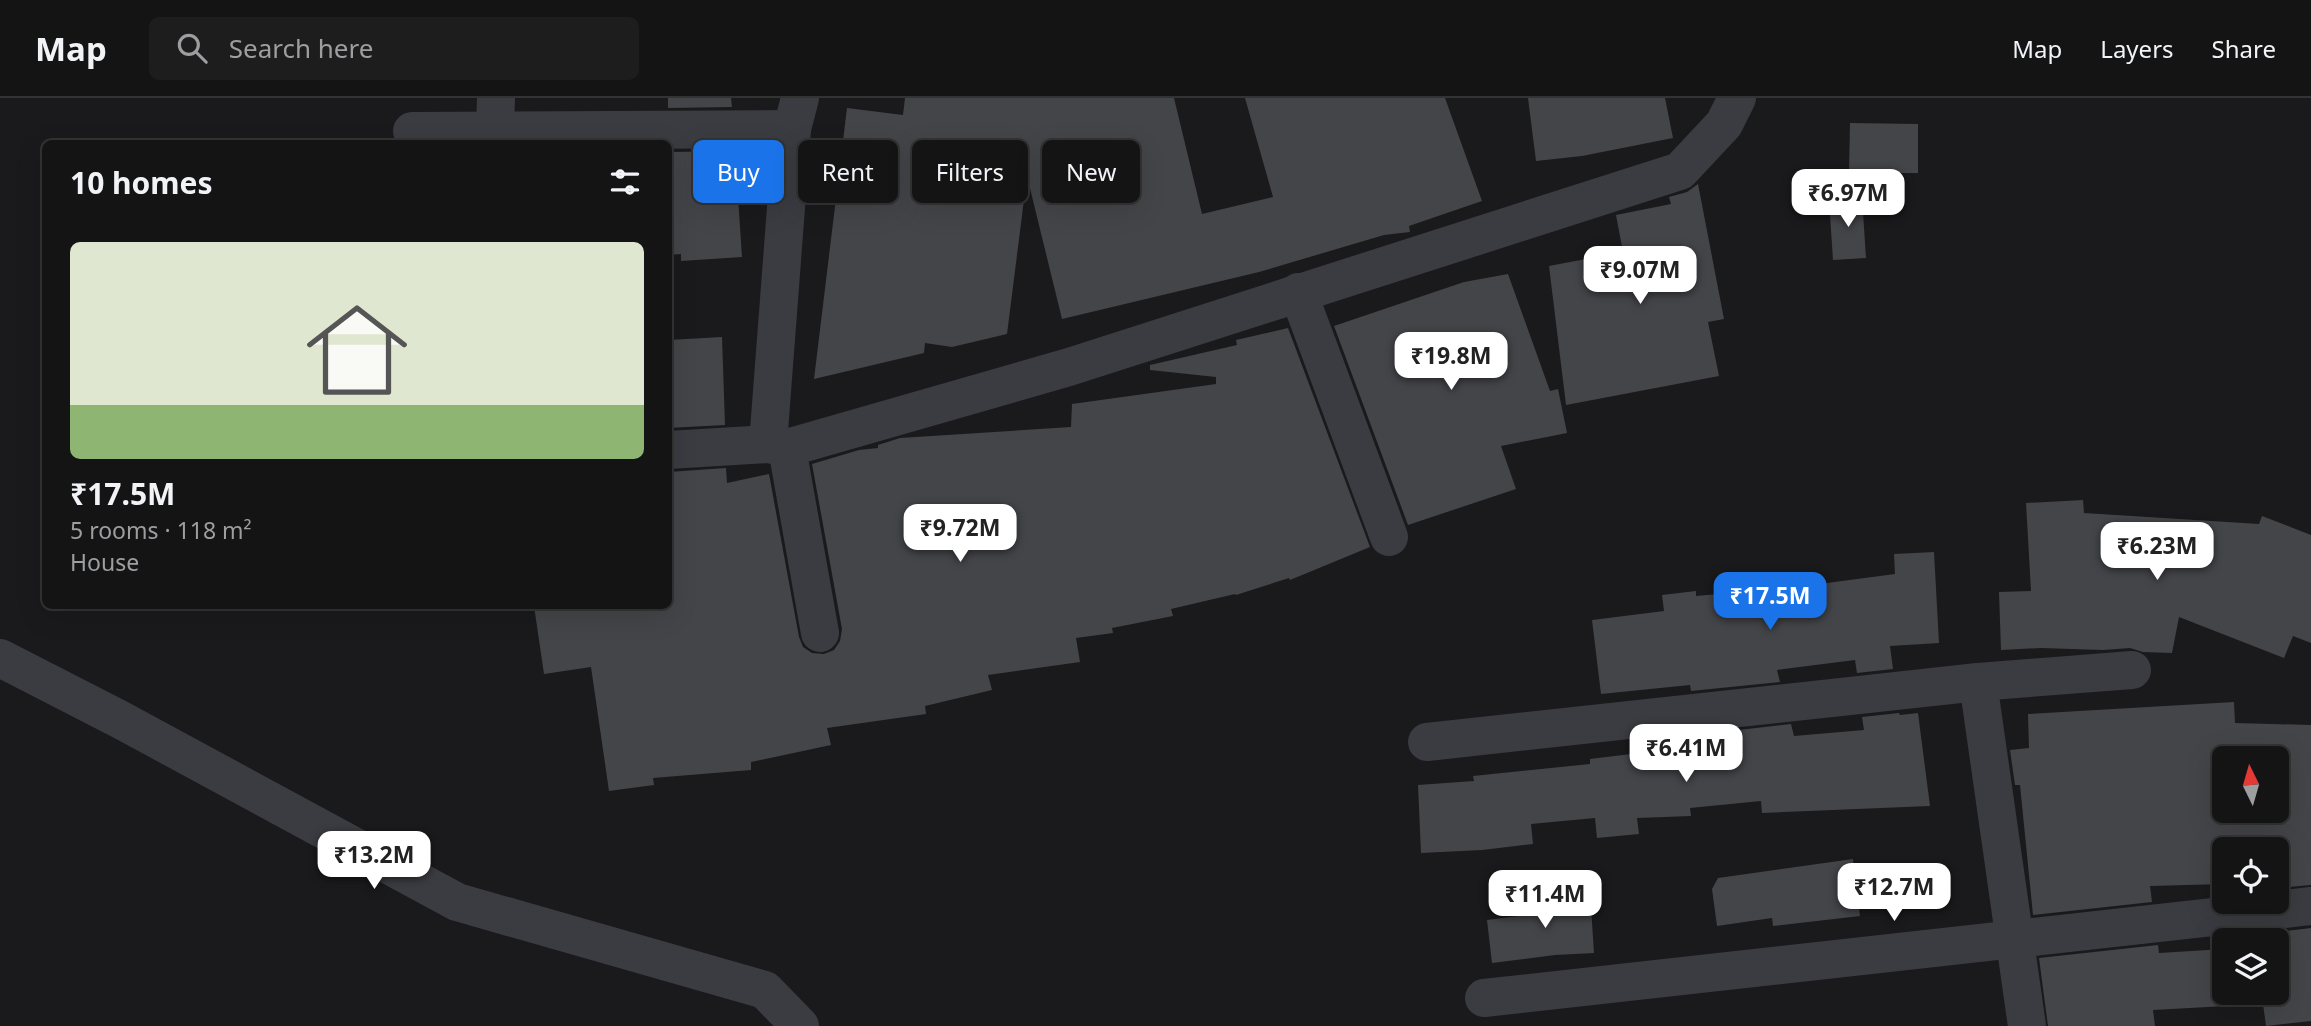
<!DOCTYPE html>
<meta charset="utf-8">
<style>
:root{--surface:#141415;--page:#1d1d1e;--text:#f1f3f6;--muted:#9d9ea0;--line:#333334;--accent:#1a73e8}
body{margin:0;font-family:"Noto Sans",sans-serif;background:var(--page);color:var(--text);height:100vh;display:flex;flex-direction:column;font-size:26px;white-space:nowrap}
*{box-sizing:border-box;margin:0}
p{font-size:23px;color:var(--muted)}
.icon{flex:none;width:38px;height:38px;fill:none;stroke:currentColor;stroke-width:2;stroke-linecap:round;stroke-linejoin:round}
.map{position:relative;flex:1;overflow:hidden}
.panel{position:absolute;left:42px;top:42px;width:630px;height:469px;display:flex;flex-direction:column;background:var(--surface);border-radius:10px;box-shadow:0 7px 28px #0002,0 0 0 2px var(--line)}
.panel>*{flex:none}
.hud{position:absolute;left:693px;top:42px;width:665px;height:63px;display:flex;gap:14px}
.needle{width:46px;rotate:355deg}
.tools{position:absolute;left:2212px;top:648px;display:grid;gap:14px}
.tools a{display:grid;place-items:center;width:77px;height:77px;border-radius:10px;background:var(--surface);box-shadow:0 7px 28px #0002,0 0 0 2px var(--line);font-size:35px}
.price{position:absolute;translate:-50% -60px;padding:0 16px;border-radius:14px;background:#fff;color:#222;font-size:23px;line-height:46px;filter:drop-shadow(0 2px 4px #0008)}
.price::after{content:'';position:absolute;left:50%;top:42px;width:21px;height:16px;margin-left:-10px;background:inherit;clip-path:polygon(0 0,100% 0,50% 100%)}
.price.current{background:var(--accent);color:#fff}
ul{padding:0;list-style:none}
li{display:grid;align-content:center;gap:14px;height:371px;padding:0 28px}
li+li{border-top:2px solid var(--line)}
li span{display:grid;place-items:center;height:217px;border-radius:10px;color:#555}
li>.icon{margin-inline-start:auto}
span .icon{width:126px;height:126px;fill:#fffc;stroke-width:1}
li b{font-size:30px}
h2{display:flex;justify-content:space-between;align-items:center;height:84px;padding:0 28px;font-size:30px}
.pill{padding:0 24px;border-radius:10px;background:var(--surface);box-shadow:0 7px 28px #0002,0 0 0 2px var(--line);font-size:24px;line-height:63px}
.pill.current{background:var(--accent);color:#fff}
header{display:flex;align-items:center;gap:42px;box-sizing:border-box;height:98px;padding:0 35px;background:var(--surface);border-bottom:2px solid var(--line)}
header strong{font-size:33px}
nav{display:flex;gap:38px;margin-inline-start:auto;font-size:24px}
.search{width:490px;height:63px;background:var(--page);display:flex;align-items:center;gap:18px;box-sizing:border-box;padding:0 24px;border-radius:10px;color:var(--muted);font-size:26px}
.map>svg:first-child{display:block}
.building{fill:#444549;fill-rule:evenodd}
.lines{fill:none;stroke-linecap:round;stroke-linejoin:round}
.minor{stroke:#3b3c41;stroke-width:38}
.tertiary{stroke:#3b3c41;stroke-width:38}
</style>
<header>
<strong>Map</strong>
<div class="search"><svg class="icon" aria-label="search" viewBox="0 0 24 24"><circle cx="10" cy="10" r="6"/><path d="M15 15l6 6"/></svg>Search here</div>
<nav><a>Map</a><a>Layers</a><a>Share</a></nav>
</header>
<div class="map">
<svg width="2311" height="928" viewBox="0 0 2311 928">
<rect width="100%" height="100%" fill="#1a1a1c"/>
<g class="building">
<path d="M668,0h63l1,9 -64,1z"/>
<path d="M905,0h269l28,116 71,-17 -28,-99h200l37,103 -73,25 1,6 -26,3 -125,37 -197,47 -35,-143 -20,158 -55,13 -27,-4 -1,10 -110,26 33,-271 56,7z"/>
<path d="M1528,0h137l8,40 -91,18 -46,5z"/>
<path d="M1850,25l68,1v49h-69z"/>
<path d="M735,53l7,106 -61,4v-7l-13,1v-103z"/>
<path d="M1698,86l26,135 -16,3 11,54 -153,29 -17,-139 74,-14 -7,-37 55,-11 -2,-7 18,-5z"/>
<path d="M1862,99l4,61 -33,2 -4,-60z"/>
<path d="M1508,176l42,117 8,-2 9,44 -66,13 15,43 -108,36 -74,-199 130,-44z"/>
<path d="M1288,230l82,219 -80,33 -1,-2 -53,17 -1,-1 -64,15 2,7 -61,12 1,5 -37,5 4,24 -92,13 4,15 -67,16 1,8 -99,14 4,17 -80,17v8l-98,8 1,7 -45,6 -18,-124 -47,7 -10,-68h134v-134l58,-4 1,15 42,-9 30,163 4,10 9,6 12,1 10,-4 6,-9 2,-12 -30,-165 47,-14 19,-2v-3l22,-7 171,-11 1,-23 144,-20v-7l-66,-7v-5l87,-20 -1,-5z"/>
<path d="M722,239l3,88 -57,3v-88z"/>
<path d="M2083,402l1,13 175,11 3,-8 49,19v108l-18,-7 -9,22 -105,-41 -7,36 -29,-1 -13,-4 -27,2 -62,-2 -40,2 -2,-58 32,-1 -5,-88z"/>
<path d="M1934,454l5,91 -49,3 3,23 -36,4 -2,-13 -78,10 3,12 -89,9 -1,-6 -89,9 -9,-74 72,-9 -2,-16 34,-4v5l33,-3v3l166,-22 -1,-20z"/>
<path d="M2234,604l1,21 76,2v160l-34,3v-39h-53v35l-74,2 2,16 -119,13 -13,-130h-5l-5,-35 19,-2 -1,-34zM2224,660h53v52h-53z"/>
<path d="M1899,615l1,2 18,-2 12,93 -168,7 -1,-12 -71,7 1,8 -54,2 2,16 -42,4 -2,-20 -64,6 2,20 -51,6 -61,3 -3,-68 56,-4 -1,-5 117,-12v-5l41,-5v3l67,-2 -3,-20 96,-11 3,12 70,-6 -2,-13z"/>
<path d="M1853,761l7,57 -87,10 -1,-8 -55,8 -5,-37 6,-11z"/>
<path d="M1590,794l4,61 -39,2 -63,8 -5,-43 61,-8 -2,-18z"/>
<path d="M2311,830v93l-45,5 -3,-22 -110,6 2,16h-107l-9,-68 119,-13 1,8 65,-4v43h53v-60z"/>
</g>
<g class="lines">
<g class="minor">
<path d="M792,31l8,-31"/>
<path d="M412,33l380,-2 -24,315"/>
<path d="M495,33l1,-33"/>
<path d="M1298,194l91,245"/>
<path d="M787,350l33,185"/>
<path d="M668,352l100,-6 19,4 282,-81 611,-196 44,-47 13,-26"/>
<path d="M1978,584l49,344"/>
<path d="M1427,644l551,-60 154,-12"/>
<path d="M1484,900l827,-92"/>
</g>
<path class="tertiary" d="M0,560l121,62 336,182 308,88 35,36"/>
</g>
</svg>
<div class="tools">
<a><svg class="needle" viewBox="-14 -14 28 28"><path d="M0-13l5 13h-10z" fill="#e53935"/><path d="M0 13l5-13h-10z" fill="#9d9ea0"/></svg></a>
<a><svg class="icon" aria-label="locate" viewBox="0 0 24 24"><circle cx="12" cy="12" r="6"/><path d="M12 2v4M12 18v4M2 12h4M18 12h4"/></svg></a>
<a><svg class="icon" aria-label="layers" viewBox="0 0 24 24"><path d="M12 4l9 5-9 5-9-5zM3 14l9 5 9-5"/></svg></a>
</div>
<b class="price" style="left:1848px;top:131px">₹6.97M</b>
<b class="price" style="left:1640px;top:208px">₹9.07M</b>
<b class="price" style="left:1451px;top:294px">₹19.8M</b>
<b class="price" style="left:960px;top:466px">₹9.72M</b>
<b class="price" style="left:2157px;top:484px">₹6.23M</b>
<b class="price current" style="left:1770px;top:534px">₹17.5M</b>
<b class="price" style="left:1686px;top:686px">₹6.41M</b>
<b class="price" style="left:374px;top:793px">₹13.2M</b>
<b class="price" style="left:1894px;top:825px">₹12.7M</b>
<b class="price" style="left:1545px;top:832px">₹11.4M</b>
<div class="hud">
<a class="pill current">Buy</a>
<a class="pill">Rent</a>
<a class="pill">Filters</a>
<a class="pill">New</a>
</div>
<section class="panel">
<h2>10 homes<svg class="icon" aria-label="filters" viewBox="0 0 24 24"><path d="M4 7h16M4 17h16"/><circle cx="9" cy="7" r="2"/><circle cx="15" cy="17" r="2"/></svg></h2>
<ul>
<li><span style="background:linear-gradient(#dfe7d0 75%,#8fb573 0)"><svg class="icon" aria-label="home" viewBox="0 0 24 24"><path d="M3 11l9-7 9 7M6 9v11h12V9"/></svg></span><div><b>₹17.5M</b><p>5 rooms · 118 m²</p><p>House</p></div></li>
</ul>
</section>
</div>
